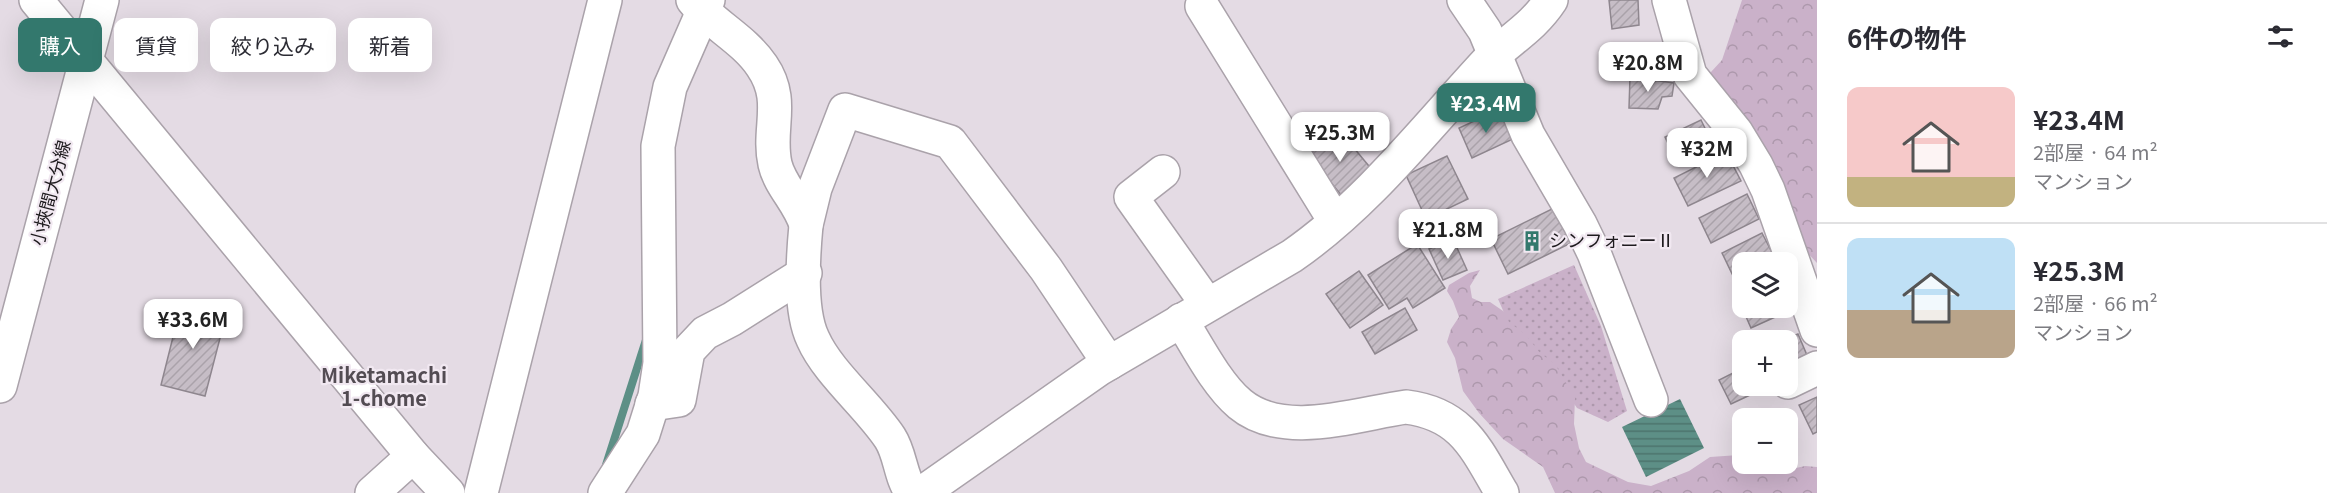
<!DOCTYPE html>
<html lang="ja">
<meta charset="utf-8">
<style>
:root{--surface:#fff;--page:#f7f7f7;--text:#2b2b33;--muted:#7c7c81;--line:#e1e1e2;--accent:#33786d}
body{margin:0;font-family:Georgia,"Noto Sans JP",serif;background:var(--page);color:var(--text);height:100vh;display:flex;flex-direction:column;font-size:22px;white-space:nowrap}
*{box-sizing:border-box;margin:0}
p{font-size:20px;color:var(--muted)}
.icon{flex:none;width:33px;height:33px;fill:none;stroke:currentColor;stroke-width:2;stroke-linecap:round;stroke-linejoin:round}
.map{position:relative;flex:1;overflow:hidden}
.side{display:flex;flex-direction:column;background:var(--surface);width:510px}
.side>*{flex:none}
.guide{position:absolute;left:18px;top:18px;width:570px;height:54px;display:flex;gap:12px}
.buttons{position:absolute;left:1732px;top:252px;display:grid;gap:12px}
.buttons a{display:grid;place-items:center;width:66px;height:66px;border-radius:12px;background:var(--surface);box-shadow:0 6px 24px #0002;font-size:30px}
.price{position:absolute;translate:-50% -51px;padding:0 14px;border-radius:12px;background:#fff;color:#222;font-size:20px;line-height:39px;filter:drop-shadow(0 2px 3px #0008)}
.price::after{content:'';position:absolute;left:50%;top:36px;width:18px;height:14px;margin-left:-9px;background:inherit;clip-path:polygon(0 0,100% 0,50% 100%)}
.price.active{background:var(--accent);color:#fff}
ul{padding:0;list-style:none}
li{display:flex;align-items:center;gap:18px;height:150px;padding:0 30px}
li+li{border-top:2px solid var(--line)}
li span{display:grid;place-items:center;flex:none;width:168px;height:120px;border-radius:12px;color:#555}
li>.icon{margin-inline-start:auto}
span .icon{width:72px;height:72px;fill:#fffc;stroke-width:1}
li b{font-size:26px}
h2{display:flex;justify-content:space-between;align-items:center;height:72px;padding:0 30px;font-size:26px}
.tag{padding:0 21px;border-radius:12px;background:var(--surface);box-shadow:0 6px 24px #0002;font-size:21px;line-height:54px}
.tag.active{background:var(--accent);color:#fff}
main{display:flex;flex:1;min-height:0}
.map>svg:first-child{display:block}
.grass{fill:url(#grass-dots)}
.forest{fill:url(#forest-crowns)}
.water{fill:url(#water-rules)}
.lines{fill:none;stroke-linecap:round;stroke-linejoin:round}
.stream{stroke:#5d8f86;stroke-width:8}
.building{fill:url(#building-hatch);stroke:#8e868e;stroke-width:1.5}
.minor-casing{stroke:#aaa2aa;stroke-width:36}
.major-casing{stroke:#aaa2aa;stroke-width:36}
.minor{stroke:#fff;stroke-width:33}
.major{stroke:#fff;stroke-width:33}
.labels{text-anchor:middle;stroke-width:4.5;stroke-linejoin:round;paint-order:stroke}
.street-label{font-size:18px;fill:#1e1b1e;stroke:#f1e8f1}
.poi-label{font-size:18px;fill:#1e1b1e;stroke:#f1e8f1;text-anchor:start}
.neighbourhood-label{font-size:20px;font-weight:bold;fill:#534c53;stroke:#f1e8f1}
</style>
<main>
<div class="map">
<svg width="1817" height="493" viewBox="0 0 1817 493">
<defs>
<pattern id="grass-dots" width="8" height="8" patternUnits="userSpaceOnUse" patternTransform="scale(1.5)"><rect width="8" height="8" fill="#cab1c9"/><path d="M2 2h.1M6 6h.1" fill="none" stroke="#ad98ac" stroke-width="1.8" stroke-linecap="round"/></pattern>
<pattern id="forest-crowns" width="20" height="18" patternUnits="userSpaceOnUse" patternTransform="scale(1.5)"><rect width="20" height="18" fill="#cab1c9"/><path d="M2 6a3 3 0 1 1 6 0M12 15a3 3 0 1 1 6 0" fill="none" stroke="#ad98ac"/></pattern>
<pattern id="water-rules" width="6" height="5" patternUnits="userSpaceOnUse" patternTransform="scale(1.5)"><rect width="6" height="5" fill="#5d8f86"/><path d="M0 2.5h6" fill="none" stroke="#4c746d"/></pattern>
<pattern id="building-hatch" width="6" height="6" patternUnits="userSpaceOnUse" patternTransform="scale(1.5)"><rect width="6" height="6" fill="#c6bdc6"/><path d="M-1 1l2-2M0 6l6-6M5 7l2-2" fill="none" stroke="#aaa2aa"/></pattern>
</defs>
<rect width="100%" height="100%" fill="#e4dbe4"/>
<path class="grass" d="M1574,265l27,61 26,85 -19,11 -31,-14 -24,-35 -37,-33 -18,-41z"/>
<g class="forest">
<path d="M1742,0h75v263l-15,-16 -92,-167 1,-8 11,-12z"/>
<path d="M1480,270l-10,16 2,12 9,4h9l16,11 3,9 17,13 14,18 15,11 20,34 -1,26 5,24 7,14 42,20 23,4 38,-15 21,-14 29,-2 4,2v7h13l17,9 32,-7 12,1v26h-262l-12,-26 -40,-28 -24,-26 -16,-22 -8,-33 -8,-16 4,-13 8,-12 -6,-16 -6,-10 2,-6 20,-12z"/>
</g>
<path class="water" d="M1680,399l24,49 -58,29 -24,-50z"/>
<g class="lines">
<path class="stream" d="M606,465l40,-125"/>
</g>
<g class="building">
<path d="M1609,0h29l1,25 -27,4z"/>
<path d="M1623,43l36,5 -2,18h-38z"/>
<path d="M1630,77l44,6 -2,13 -10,1 -4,12 -29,-1z"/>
<path d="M1500,109l13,30 -41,19 -13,-30z"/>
<path d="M1701,120l13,27 -36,17 -13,-27z"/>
<path d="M1339,130l34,41 -31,25 -34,-41z"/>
<path d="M1726,152l15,29 -53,25 -14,-28z"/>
<path d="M1447,156l21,43 -42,20 -20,-44z"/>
<path d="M1747,194l12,25 -48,24 -12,-25z"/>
<path d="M1556,207l17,35 -65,32 -17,-35z"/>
<path d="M1762,233l15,29h-34v17l-7,3 -14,-29z"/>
<path d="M1453,239l14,31 -24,10 -14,-31z"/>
<path d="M1417,244l28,44 -32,20 -6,-10 -18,11 -21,-34z"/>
<path d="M1359,271l24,34 -33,23 -24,-34z"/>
<path d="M1788,298l5,11 -42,19 -11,-25 3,-2v7h45z"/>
<path d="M181,305l45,10 -21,81 -44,-11z"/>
<path d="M1405,308l12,22 -42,24 -13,-22z"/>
<path d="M1798,334l11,26 -21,10v-30h-5z"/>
<path d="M1743,368v18h15l3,4 -30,14 -12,-24z"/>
<path d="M1817,397v35l-4,2 -14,-29z"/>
<path d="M1785,412l1,6h-39z"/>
</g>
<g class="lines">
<g class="minor-casing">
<g id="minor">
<path d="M36,0l377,456 35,37"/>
<path d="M693,0c20,25 51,39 69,66 24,35 5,62 13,98 5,22 25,39 31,61 -3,32 -7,85 7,114 15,34 56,67 77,99 11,17 10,39 22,55"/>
<path d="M1464,0l21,31 43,104 52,89 14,29 57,147"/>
<path d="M1669,0l21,75 46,57 20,33 12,25 49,140"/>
<path d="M1202,6l133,215"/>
<path d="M1163,172l-32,25 76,107"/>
<path d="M806,225l9,-37 30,-78 105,32 96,127 63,94"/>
<path d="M1181,320c16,26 36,65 59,84 43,36 116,10 166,3 57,7 70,42 96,86"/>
<path d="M1788,382l29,-14"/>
<path d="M652,404l27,-4 9,-49 17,-18 27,-14 73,-46"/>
<path d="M372,493l41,-37"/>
<path d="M481,493l124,-493"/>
<path d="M605,493l38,-59 12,-38 5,-33 -2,-217 12,-59 38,-87"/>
<path d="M922,493l177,-124 193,-113c75,-52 132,-126 194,-193 22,-23 46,-34 65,-63"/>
</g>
</g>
<g class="major-casing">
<path id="major" d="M0,386l102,-386"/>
</g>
<use href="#minor" class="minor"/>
<use href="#major" class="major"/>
</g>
<defs>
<g id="building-bare" transform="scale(1.62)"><path d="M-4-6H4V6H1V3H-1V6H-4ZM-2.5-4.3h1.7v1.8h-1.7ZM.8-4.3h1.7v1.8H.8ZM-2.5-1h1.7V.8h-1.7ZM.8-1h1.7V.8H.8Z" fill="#33786d" stroke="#f1e8f1" stroke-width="2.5" paint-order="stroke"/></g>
</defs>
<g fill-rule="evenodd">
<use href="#building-bare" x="1532" y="241"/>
</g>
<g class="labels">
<g class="street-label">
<text transform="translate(51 193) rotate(-75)" y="6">小挾間大分線</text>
</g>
<g class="poi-label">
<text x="1549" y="247">シンフォニーⅡ</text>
</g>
<g class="neighbourhood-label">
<text x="384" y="383">Miketamachi<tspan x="384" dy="23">1-chome</tspan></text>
</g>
</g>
</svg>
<div class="buttons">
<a><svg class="icon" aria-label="layers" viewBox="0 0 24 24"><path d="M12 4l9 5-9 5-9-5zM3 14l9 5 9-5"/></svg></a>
<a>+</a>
<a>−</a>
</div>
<b class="price" style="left:1648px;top:93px">¥20.8M</b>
<b class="price active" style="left:1486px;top:134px">¥23.4M</b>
<b class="price" style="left:1340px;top:163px">¥25.3M</b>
<b class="price" style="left:1707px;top:179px">¥32M</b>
<b class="price" style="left:1448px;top:260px">¥21.8M</b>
<b class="price" style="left:193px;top:350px">¥33.6M</b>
<div class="guide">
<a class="tag active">購入</a>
<a class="tag">賃貸</a>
<a class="tag">絞り込み</a>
<a class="tag">新着</a>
</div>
</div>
<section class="side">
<h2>6件の物件<svg class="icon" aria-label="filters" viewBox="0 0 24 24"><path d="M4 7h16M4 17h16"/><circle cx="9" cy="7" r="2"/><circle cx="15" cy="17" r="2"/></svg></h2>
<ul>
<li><span style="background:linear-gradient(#f6c9c9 75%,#c2b280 0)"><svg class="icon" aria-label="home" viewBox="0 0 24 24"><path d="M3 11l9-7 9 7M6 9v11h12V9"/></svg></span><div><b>¥23.4M</b><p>2部屋 · 64 m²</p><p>マンション</p></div></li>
<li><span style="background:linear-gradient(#bfe0f5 60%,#b9a48a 0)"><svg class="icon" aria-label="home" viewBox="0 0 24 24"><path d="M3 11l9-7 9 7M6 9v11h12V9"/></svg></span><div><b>¥25.3M</b><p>2部屋 · 66 m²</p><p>マンション</p></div></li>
</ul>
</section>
</main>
